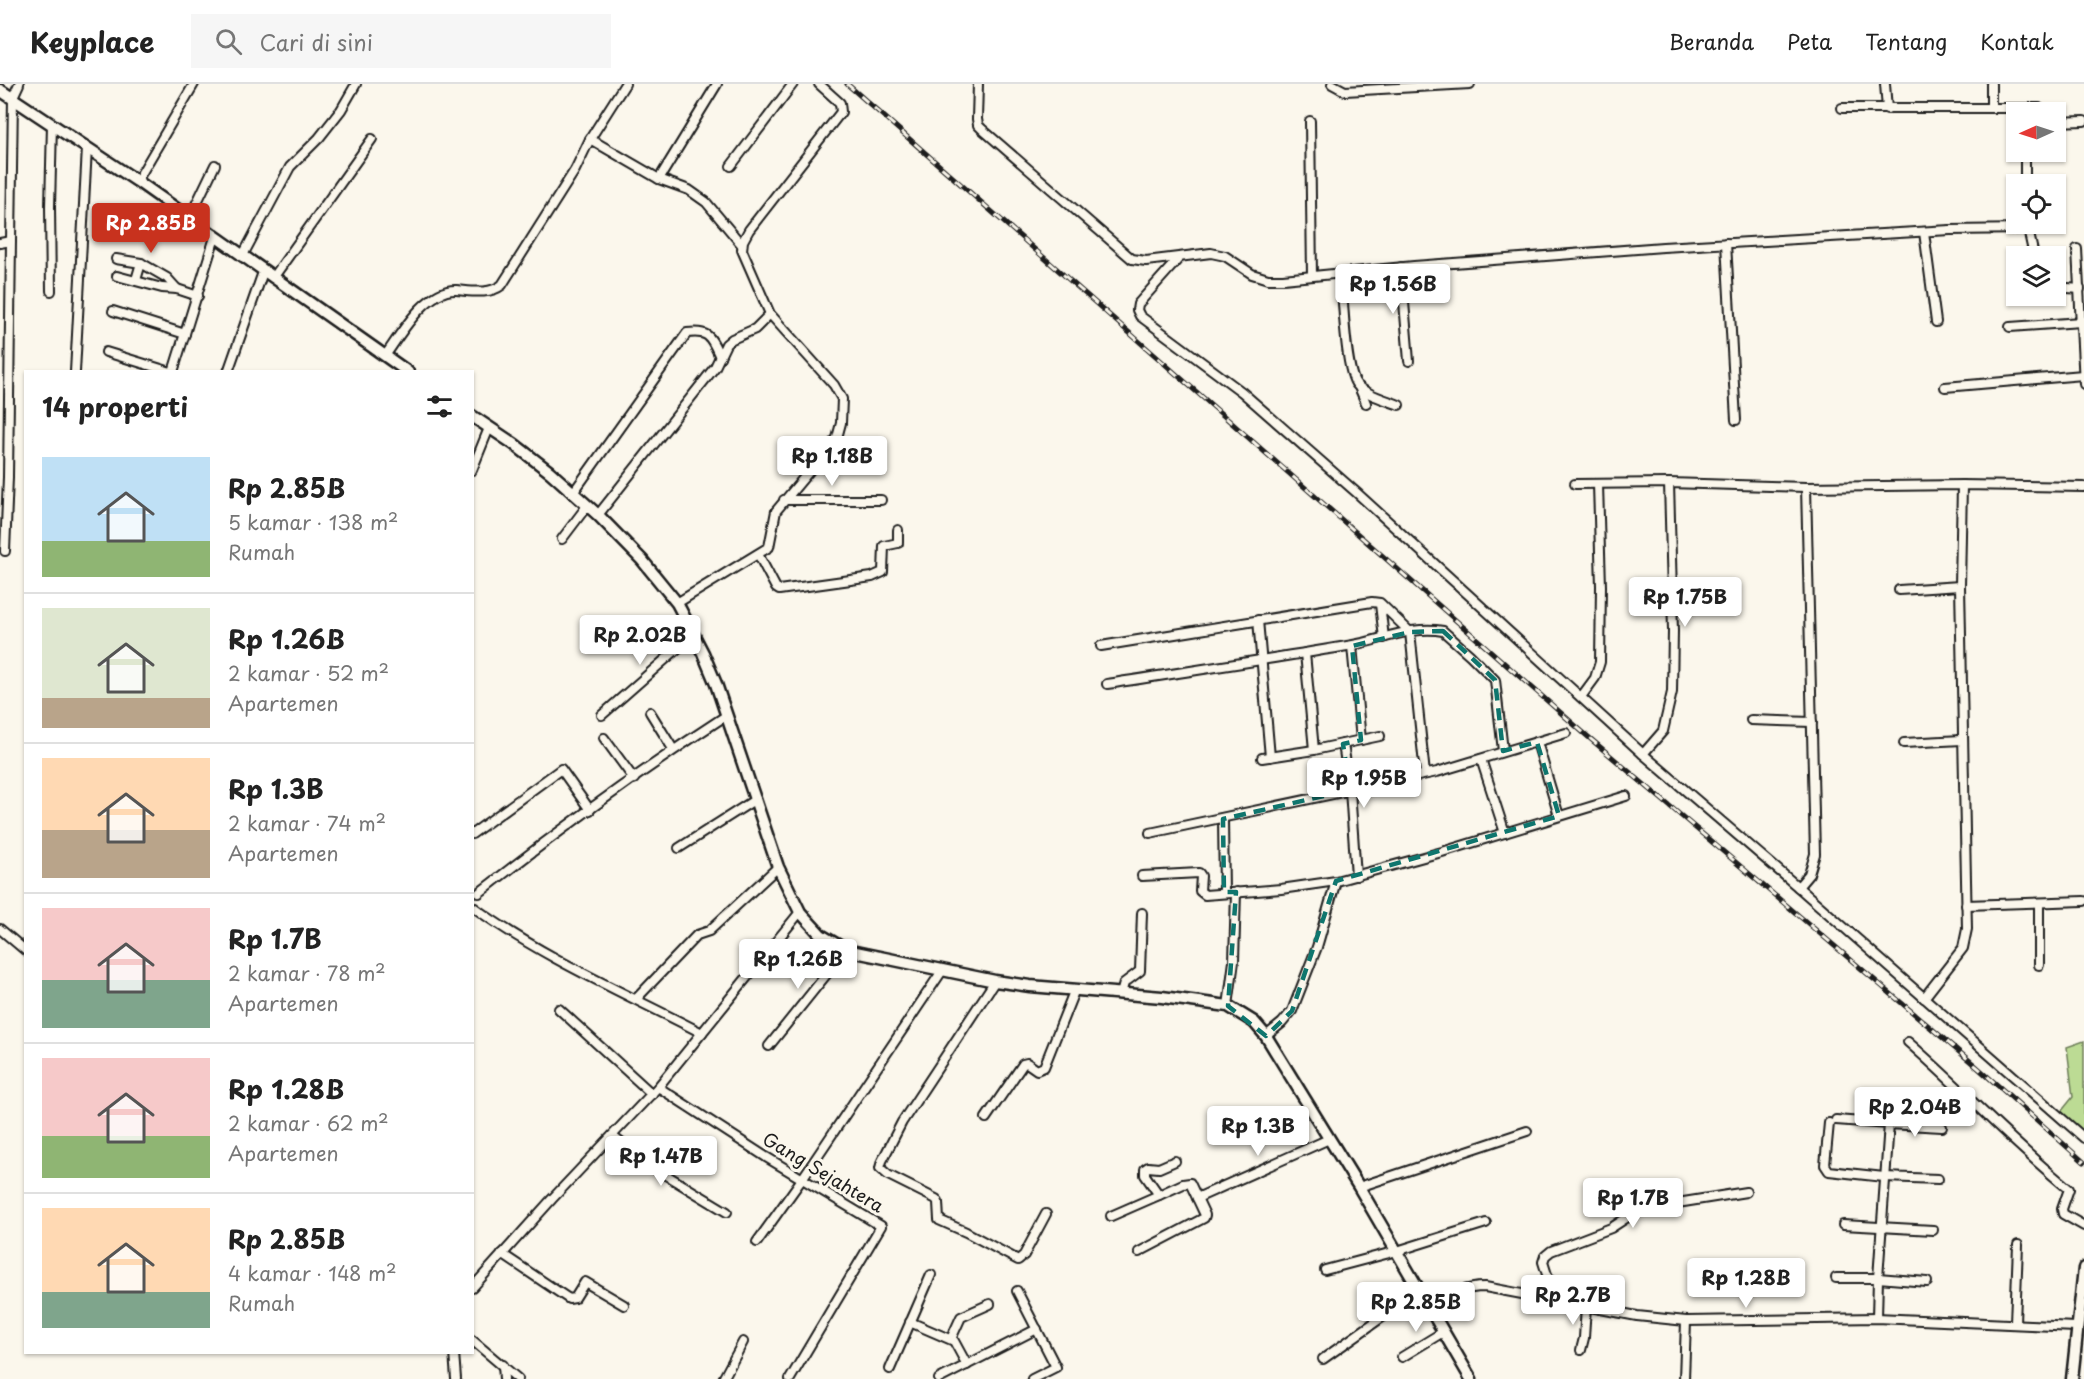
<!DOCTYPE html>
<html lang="id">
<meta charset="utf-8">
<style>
:root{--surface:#fff;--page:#f6f6f6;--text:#222;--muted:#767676;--line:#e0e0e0;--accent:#c8321e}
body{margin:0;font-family:"Playpen Sans",sans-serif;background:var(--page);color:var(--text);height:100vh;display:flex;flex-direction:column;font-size:22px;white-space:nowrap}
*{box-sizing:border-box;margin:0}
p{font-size:20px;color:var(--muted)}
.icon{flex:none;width:33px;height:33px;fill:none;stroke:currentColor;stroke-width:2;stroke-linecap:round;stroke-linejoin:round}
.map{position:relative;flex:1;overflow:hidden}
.sheet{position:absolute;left:24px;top:286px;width:450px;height:984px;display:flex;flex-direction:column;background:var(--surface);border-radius:0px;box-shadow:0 2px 4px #0004}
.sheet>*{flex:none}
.needle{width:39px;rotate:267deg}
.buttons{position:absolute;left:2006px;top:18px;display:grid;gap:12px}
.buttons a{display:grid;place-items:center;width:60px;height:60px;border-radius:0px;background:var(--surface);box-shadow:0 2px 4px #0004;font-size:30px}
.price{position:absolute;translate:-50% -51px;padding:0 14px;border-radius:6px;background:#fff;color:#222;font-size:20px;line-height:39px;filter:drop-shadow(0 2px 3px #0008)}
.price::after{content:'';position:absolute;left:50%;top:36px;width:18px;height:14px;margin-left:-9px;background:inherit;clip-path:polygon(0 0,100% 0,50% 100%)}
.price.on{background:var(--accent);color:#fff}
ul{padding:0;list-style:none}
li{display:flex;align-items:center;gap:18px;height:150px;padding:0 18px}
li+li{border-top:2px solid var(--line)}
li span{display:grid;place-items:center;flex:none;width:168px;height:120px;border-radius:0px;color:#555}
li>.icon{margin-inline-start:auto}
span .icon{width:72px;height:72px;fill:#fffc;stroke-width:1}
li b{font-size:26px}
h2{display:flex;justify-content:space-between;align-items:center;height:72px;padding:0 18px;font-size:26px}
header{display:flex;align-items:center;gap:36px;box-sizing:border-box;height:84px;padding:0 30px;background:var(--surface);border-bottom:2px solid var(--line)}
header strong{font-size:28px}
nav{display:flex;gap:33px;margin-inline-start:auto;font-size:21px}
.search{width:420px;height:54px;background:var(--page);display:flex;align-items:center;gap:15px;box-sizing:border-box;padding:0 21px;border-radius:0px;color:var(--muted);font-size:22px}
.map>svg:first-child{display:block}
.green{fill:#bcdb94;stroke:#6c7c58;stroke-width:1.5}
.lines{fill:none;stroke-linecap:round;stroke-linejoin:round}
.street-casing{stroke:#1c1c1c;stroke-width:12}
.secondary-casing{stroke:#1c1c1c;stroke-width:15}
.street{stroke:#fbf7ec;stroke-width:8}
.secondary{stroke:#fbf7ec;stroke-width:10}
.rail-casing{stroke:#1c1c1c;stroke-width:5}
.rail{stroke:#fbf7ec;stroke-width:3;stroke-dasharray:9;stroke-linecap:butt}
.marked{fill:none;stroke:#0f766e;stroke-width:4.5;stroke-dasharray:12 8;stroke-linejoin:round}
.labels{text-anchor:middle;stroke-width:6;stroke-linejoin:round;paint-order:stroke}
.street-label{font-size:18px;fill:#1c1c1c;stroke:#fbf7ec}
</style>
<header>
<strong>Keyplace</strong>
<div class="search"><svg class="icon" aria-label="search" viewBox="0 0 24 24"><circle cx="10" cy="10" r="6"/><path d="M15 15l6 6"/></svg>Cari di sini</div>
<nav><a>Beranda</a><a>Peta</a><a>Tentang</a><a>Kontak</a></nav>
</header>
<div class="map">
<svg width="2084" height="1295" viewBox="0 0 2084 1295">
<rect width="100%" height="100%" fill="#fbf7ec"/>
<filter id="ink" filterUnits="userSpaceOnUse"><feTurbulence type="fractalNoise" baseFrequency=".0167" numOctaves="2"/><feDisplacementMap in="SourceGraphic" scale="12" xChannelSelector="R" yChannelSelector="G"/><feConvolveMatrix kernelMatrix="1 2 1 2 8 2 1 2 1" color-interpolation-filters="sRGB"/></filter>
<g filter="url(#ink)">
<path class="green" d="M2084,957v93l-24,-21 13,-16 -6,-50z"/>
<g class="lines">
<g class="street-casing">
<g id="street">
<path d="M978,0l-1,35 1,6 4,4 150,130 14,2 65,-8 14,3 27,18 16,5h15l131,-13 249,-19 287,-17 78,-1v-5"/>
<path d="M1332,0l13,7 125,-7"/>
<path d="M1885,0l2,25"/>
<path d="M1991,0v24"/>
<path d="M1842,24h197l5,4"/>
<path d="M1310,37l2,155"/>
<path d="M2055,38l29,-1"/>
<path d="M590,55l69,40 30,11 17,12 36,43"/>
<path d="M731,82l62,-82"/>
<path d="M659,95l58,-95"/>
<path d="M137,97l57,-97"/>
<path d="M2025,100v-32"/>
<path d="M189,135l26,-54"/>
<path d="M2028,145l6,27"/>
<path d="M1924,148l12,90"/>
<path d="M0,159l11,-2 2,-144 6,-13"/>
<path d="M1726,159l10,177"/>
<path d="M2077,165l7,135"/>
<path d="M242,173l48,-90 29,-29 22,-28 15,-26"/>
<path d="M1179,174l-41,46 -1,6 3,6 102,76 115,101 286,261 155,133 286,251"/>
<path d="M116,175l25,4"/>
<path d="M1401,183l8,94"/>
<path d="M1341,189c2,22 4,99 16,112 9,10 30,15 42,20"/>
<path d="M117,192l45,12 15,1 21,7"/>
<path d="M273,194l99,-139"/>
<path d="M136,196l5,-17 26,15 10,11"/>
<path d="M2055,203l25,2"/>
<path d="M51,207l-1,-84 2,-83"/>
<path d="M113,227l72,23"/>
<path d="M2010,243l71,-5"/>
<path d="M106,268l65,20"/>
<path d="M385,272c15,-21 41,-67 71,-66 15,1 33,5 46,-5l73,-115 15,-31 35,-55"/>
<path d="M75,288l12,-224"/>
<path d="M173,288l42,-135"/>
<path d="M228,288l35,-100"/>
<path d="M1359,303l7,16"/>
<path d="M1945,303l138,-12"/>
<path d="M472,386l17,-42"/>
<path d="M1575,400l94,-1 137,4 156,-2 122,2"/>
<path d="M573,409l114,-160c23,-3 24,5 33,24"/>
<path d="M784,416h97"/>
<path d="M598,431l117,-148 11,-23 6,-5 23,-10 15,-15"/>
<path d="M562,455l25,-33"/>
<path d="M5,467l3,-74 3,-236"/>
<path d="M758,470l18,34 3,2 93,-13 11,-5 1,-26 14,-3v-13"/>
<path d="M1899,506l61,-4"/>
<path d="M677,519l92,-56 7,-36 61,-73 4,-15 1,-24 -8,-14 -64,-71 -28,-64 1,-9 6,-11 92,-118 -1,-9 -21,-19"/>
<path d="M1380,520l4,34"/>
<path d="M1258,536l12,137"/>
<path d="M1101,562l271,-44 8,1 30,29 15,142"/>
<path d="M1352,562l9,94"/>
<path d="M1305,569l9,97"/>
<path d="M1107,600c82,-13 164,-25 246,-39 29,-5 60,-20 90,-14l27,24 25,25 8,71"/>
<path d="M1581,613l14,-19 5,-16 1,-76 -3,-102"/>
<path d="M650,628l23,37"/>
<path d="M602,631l91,-80"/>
<path d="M1751,636l61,2"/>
<path d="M604,654l30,41"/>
<path d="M1537,658l22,74"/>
<path d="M1904,659l58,-3"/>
<path d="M1343,660l7,46 6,86"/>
<path d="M1643,670l20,-23 9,-39 1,-61 -4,-148"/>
<path d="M1262,674l52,-8 66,-14"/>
<path d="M1481,675l24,74"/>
<path d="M1223,735l1,73"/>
<path d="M1150,749l287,-61 129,-39"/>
<path d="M472,750l89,-65 29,41"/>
<path d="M679,764l77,-49"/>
<path d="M1142,792l57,-3 2,3 -1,15 5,4 76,-6 55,-8 106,-29 184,-56"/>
<path d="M1798,803l11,-13 6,-20 -9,-367"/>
<path d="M479,809c80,-63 163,-123 248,-178"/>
<path d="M2039,819v62"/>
<path d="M1966,821l118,-4"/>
<path d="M472,822c71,52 153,87 230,127"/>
<path d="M0,845l26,22"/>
<path d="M995,897l-93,141 -20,39 -2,7 8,7 48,24 2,3 1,18 27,12 52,28 6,-5 22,-41"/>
<path d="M1121,910l3,-11 16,-12 2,-58"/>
<path d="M1924,914l39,-50 4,-19 -7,-343 2,-101"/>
<path d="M636,915l61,-64 12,-4 69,-64"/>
<path d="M1228,922l6,-45 2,-69"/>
<path d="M559,925l93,85"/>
<path d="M1266,952l16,-13 10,-12 25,-64 19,-66"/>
<path d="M1908,958c55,48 105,102 161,147l-7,20 1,5 21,12"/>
<path d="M769,962l77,-96"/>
<path d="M658,1003l108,70 115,69 -91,153"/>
<path d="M986,1034l37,-54 4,-1 10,7 7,-3 31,-78"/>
<path d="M1836,1036l53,4 -11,154 -1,40"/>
<path d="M1829,1039l-4,42 4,6 55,6 54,2"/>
<path d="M1889,1040l53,3"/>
<path d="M612,1052l39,30 76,46"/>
<path d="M1359,1103l168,-56"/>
<path d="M1197,1114l132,-59"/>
<path d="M1111,1132l48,-21"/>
<path d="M1843,1141l90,5"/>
<path d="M757,1158l45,-63 140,-208"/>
<path d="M1139,1168l65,-34 1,-3 -15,-32 -7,1 -24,11 -14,-20v-6l3,-2 11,1 16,-7"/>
<path d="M502,1170l67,45 6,-1 10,-16 39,23"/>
<path d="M1325,1186l72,-19 89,-28"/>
<path d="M1836,1194h42l49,4"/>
<path d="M472,1204l80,-89 106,-112 142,-175"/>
<path d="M1017,1207l39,76 -24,12"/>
<path d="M1555,1216l-12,-38 2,-6 6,-5 60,-23 29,-19 106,-17"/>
<path d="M1428,1222c19,-10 35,-19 57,-19l152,29 49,5 191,-3 199,9"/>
<path d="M910,1238l44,19 13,24"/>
<path d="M2015,1239l3,-78"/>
<path d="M951,1255l10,-22 29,-13"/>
<path d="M472,1256l46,39"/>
<path d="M1581,1266l3,-12 2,-32"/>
<path d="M454,1269l2,26"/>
<path d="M1402,1273l41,-25"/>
<path d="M1323,1275l96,-68"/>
<path d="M503,1281l1,14"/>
<path d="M890,1285l41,-94"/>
<path d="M723,1295l20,-37"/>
<path d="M939,1295l98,-50"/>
<path d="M1684,1295l2,-58"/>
</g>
</g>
<g class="secondary-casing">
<g id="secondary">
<path d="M0,6l137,91 271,191"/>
<path d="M472,332l42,28 36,28 48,43 44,45 35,43 26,50 13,31 62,183 22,45 21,23 25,15 149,31 35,5 132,11 66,9 26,16 12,14 93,151 112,192"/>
<path d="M2072,1295l12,-111"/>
</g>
</g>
<use href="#street" class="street"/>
<use href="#secondary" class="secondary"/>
<g class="rail-casing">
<path id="rail" d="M847,0l739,651 391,332 107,95"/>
</g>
<use href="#rail" class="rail"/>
</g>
</g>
<path class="marked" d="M1443,547l52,49 8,71 34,-9 22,74 -223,65 -44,130 -26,25 -38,-30 8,-114h-12l-1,-73 127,-29 -7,-46 18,-4 -9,-94 58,-14z"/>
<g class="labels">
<g class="street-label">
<text transform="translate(823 1089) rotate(31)" y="6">Gang Sejahtera</text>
</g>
</g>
</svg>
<div class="buttons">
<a><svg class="needle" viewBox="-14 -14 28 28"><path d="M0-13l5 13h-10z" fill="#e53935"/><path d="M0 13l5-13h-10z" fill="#767676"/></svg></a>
<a><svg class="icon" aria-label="locate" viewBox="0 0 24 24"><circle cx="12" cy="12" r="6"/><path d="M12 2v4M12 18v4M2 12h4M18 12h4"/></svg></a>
<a><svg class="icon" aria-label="layers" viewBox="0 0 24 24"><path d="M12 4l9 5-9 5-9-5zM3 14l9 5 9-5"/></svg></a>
</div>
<b class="price on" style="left:151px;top:170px">Rp 2.85B</b>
<b class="price" style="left:1393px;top:231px">Rp 1.56B</b>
<b class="price" style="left:832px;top:403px">Rp 1.18B</b>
<b class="price" style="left:1685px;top:544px">Rp 1.75B</b>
<b class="price" style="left:640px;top:582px">Rp 2.02B</b>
<b class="price" style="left:1364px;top:725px">Rp 1.95B</b>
<b class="price" style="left:798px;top:906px">Rp 1.26B</b>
<b class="price" style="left:1915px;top:1054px">Rp 2.04B</b>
<b class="price" style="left:1258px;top:1073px">Rp 1.3B</b>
<b class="price" style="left:661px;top:1103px">Rp 1.47B</b>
<b class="price" style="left:1633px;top:1145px">Rp 1.7B</b>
<b class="price" style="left:1746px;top:1225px">Rp 1.28B</b>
<b class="price" style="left:1573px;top:1242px">Rp 2.7B</b>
<b class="price" style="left:1416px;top:1249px">Rp 2.85B</b>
<section class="sheet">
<h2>14 properti<svg class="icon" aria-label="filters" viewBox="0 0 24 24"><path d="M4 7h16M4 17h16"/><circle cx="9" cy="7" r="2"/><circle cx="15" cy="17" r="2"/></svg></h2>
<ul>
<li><span style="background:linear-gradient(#bfe0f5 70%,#8fb573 0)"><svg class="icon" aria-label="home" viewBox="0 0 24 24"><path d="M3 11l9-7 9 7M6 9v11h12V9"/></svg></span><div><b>Rp 2.85B</b><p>5 kamar · 138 m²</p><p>Rumah</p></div></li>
<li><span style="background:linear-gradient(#dfe7d0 75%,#b9a48a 0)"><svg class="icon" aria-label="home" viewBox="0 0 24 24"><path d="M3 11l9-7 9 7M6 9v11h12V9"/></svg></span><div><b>Rp 1.26B</b><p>2 kamar · 52 m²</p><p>Apartemen</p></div></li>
<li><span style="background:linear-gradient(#ffd9b3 60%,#b9a48a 0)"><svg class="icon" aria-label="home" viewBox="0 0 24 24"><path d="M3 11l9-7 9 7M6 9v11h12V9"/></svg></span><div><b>Rp 1.3B</b><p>2 kamar · 74 m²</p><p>Apartemen</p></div></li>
<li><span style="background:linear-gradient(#f6c9c9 60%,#7fa58c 0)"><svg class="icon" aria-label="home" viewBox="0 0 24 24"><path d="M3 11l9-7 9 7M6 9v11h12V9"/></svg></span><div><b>Rp 1.7B</b><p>2 kamar · 78 m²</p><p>Apartemen</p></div></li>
<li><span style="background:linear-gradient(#f6c9c9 65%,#8fb573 0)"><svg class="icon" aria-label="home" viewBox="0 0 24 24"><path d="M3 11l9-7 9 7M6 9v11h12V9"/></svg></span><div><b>Rp 1.28B</b><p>2 kamar · 62 m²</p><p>Apartemen</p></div></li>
<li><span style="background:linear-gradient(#ffd9b3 70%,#7fa58c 0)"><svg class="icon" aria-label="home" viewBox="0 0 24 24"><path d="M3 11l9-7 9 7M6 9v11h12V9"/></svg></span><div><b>Rp 2.85B</b><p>4 kamar · 148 m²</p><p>Rumah</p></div></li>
</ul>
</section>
</div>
